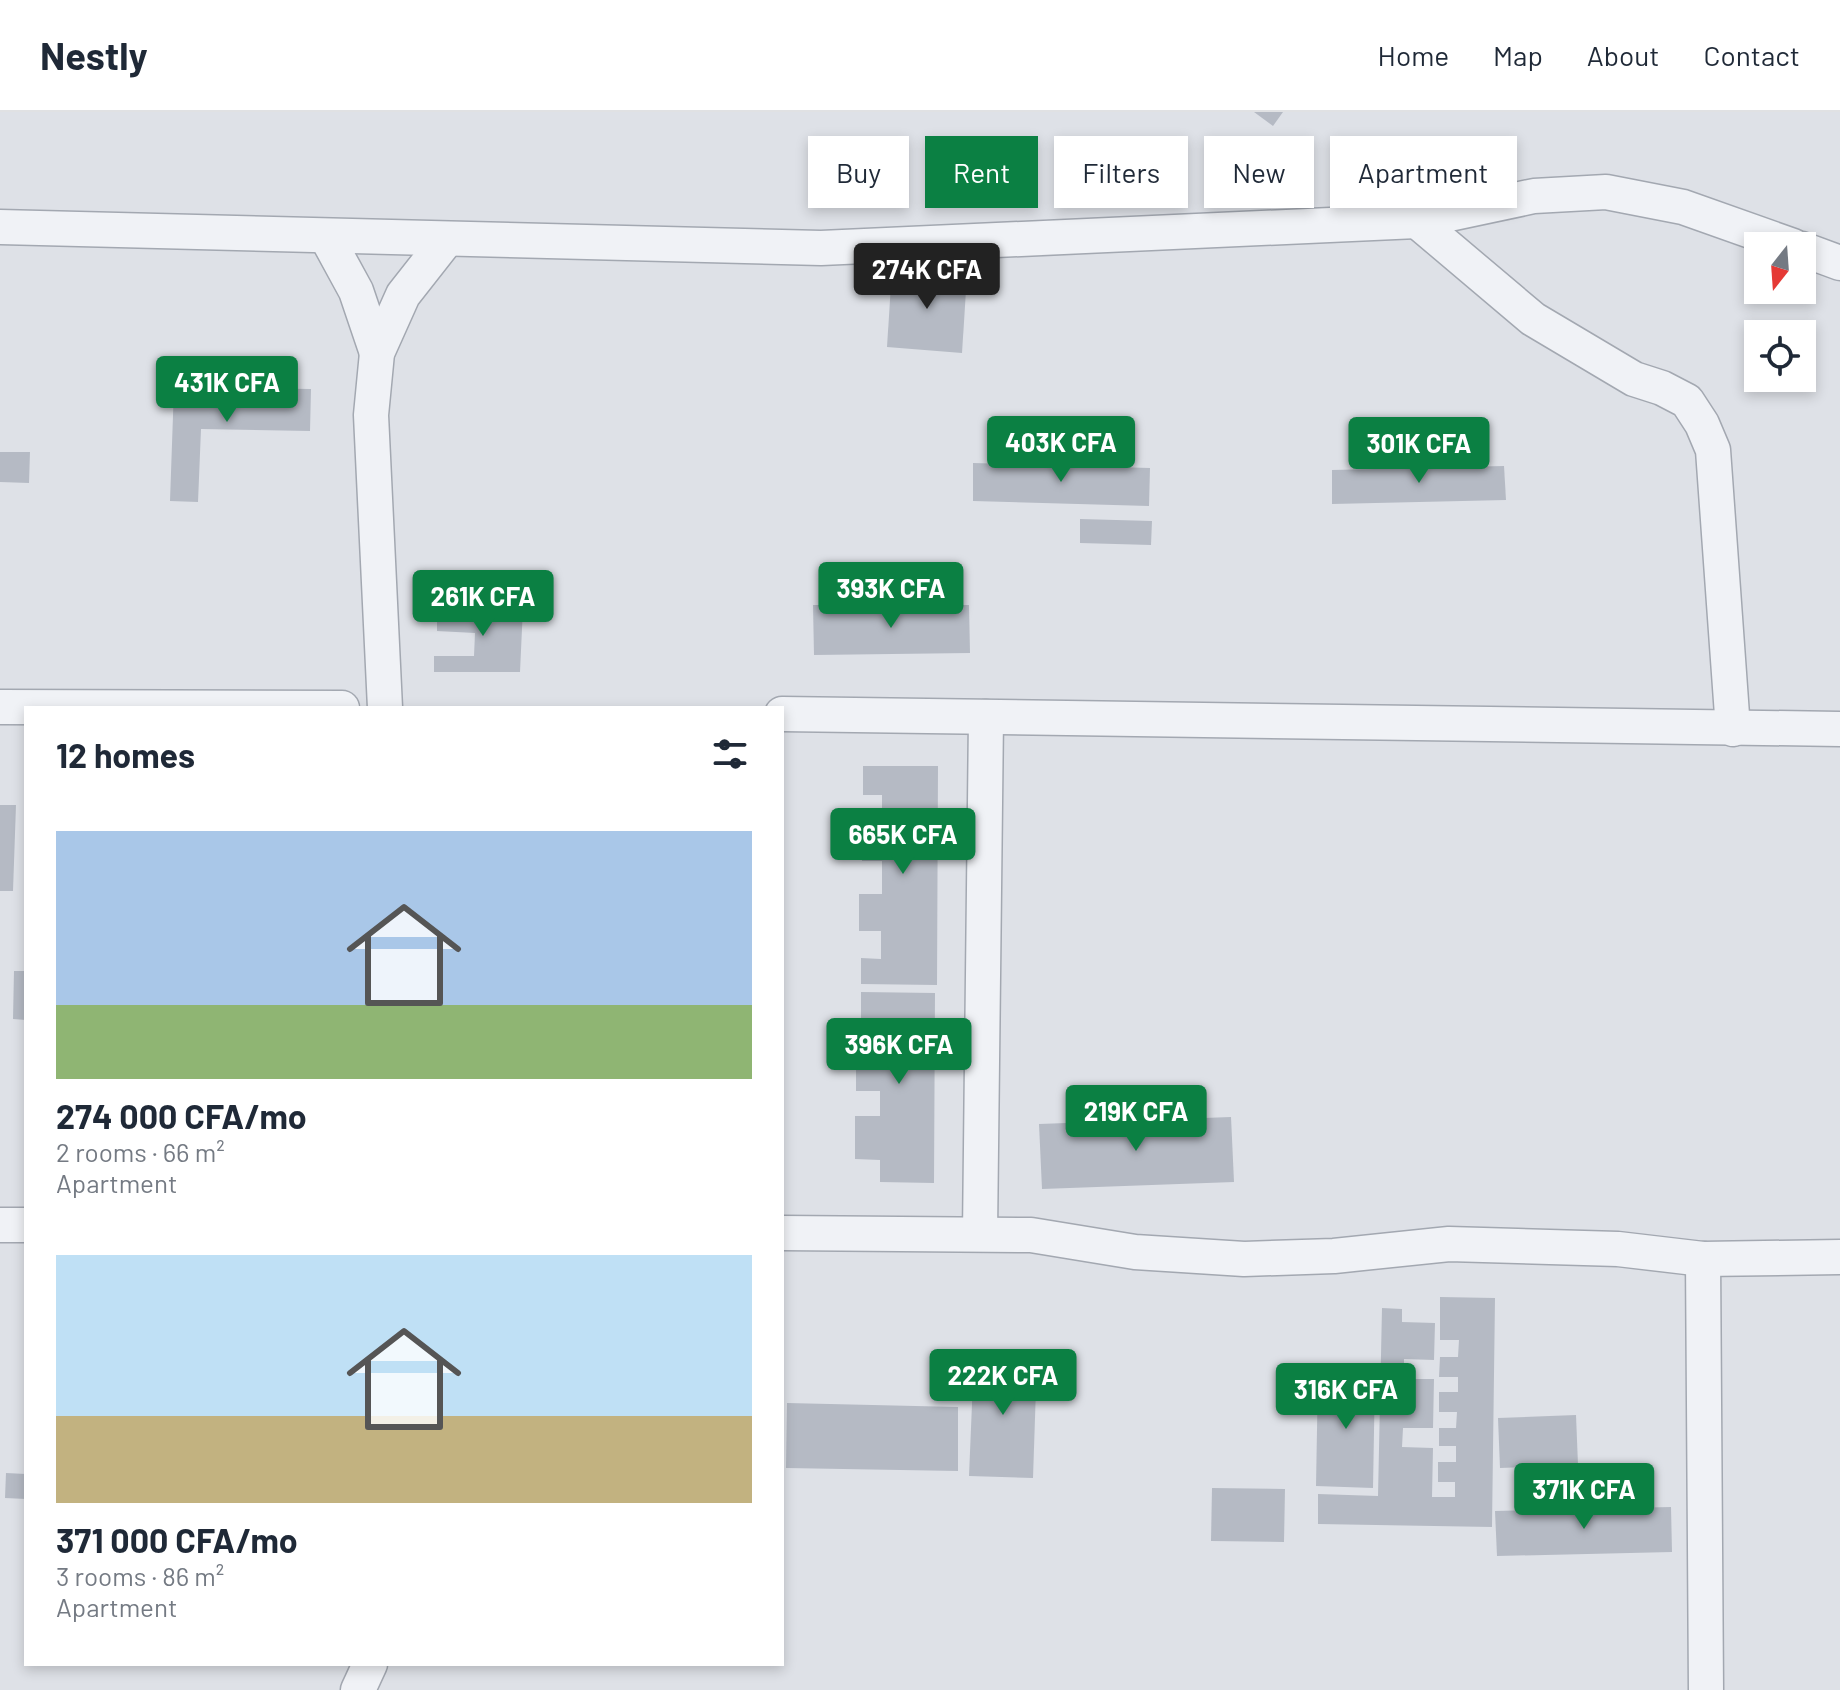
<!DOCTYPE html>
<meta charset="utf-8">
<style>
:root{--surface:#fff;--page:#f2f2f3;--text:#1f2937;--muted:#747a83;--line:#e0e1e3;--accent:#0b8043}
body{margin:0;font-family:Barlow,sans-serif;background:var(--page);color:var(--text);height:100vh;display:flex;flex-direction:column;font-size:30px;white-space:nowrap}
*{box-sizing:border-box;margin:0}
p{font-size:26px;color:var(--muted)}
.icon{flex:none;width:44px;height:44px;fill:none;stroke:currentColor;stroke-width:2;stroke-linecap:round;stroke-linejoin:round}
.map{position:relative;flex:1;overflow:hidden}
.sheet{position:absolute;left:24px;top:594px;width:760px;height:960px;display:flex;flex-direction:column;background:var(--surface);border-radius:0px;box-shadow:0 4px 12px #0003}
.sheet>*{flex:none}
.hud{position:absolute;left:808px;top:24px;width:760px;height:72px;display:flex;gap:16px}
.needle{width:52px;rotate:197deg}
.controls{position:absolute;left:1744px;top:120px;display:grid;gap:16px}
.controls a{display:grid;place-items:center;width:72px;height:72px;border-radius:0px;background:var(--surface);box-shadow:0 4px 12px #0003;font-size:40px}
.price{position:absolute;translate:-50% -68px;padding:0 18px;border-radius:8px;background:var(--accent);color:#fff;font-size:26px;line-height:52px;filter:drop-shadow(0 2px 4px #0008)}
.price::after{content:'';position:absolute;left:50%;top:48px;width:24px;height:18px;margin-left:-12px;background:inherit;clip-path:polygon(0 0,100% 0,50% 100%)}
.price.current{background:#222;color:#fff}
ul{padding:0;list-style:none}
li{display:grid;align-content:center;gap:16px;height:424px;padding:0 32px}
li span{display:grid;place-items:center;height:248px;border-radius:0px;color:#555}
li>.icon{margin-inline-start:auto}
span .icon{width:144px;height:144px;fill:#fffc;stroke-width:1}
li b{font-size:34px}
h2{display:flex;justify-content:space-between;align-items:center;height:96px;padding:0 32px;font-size:34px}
.tag{padding:0 28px;border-radius:0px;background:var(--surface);box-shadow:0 4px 12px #0003;font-size:28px;line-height:72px}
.tag.current{background:var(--accent);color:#fff}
header{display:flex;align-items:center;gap:48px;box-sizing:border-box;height:112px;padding:0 40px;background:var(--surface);border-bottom:2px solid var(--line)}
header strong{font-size:38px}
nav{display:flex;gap:44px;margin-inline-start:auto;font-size:28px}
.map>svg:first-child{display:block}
.building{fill:#b5bac4}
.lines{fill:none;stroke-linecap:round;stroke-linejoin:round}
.minor-casing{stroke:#a3a8b1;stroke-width:37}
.minor{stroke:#f0f2f6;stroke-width:34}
</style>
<header>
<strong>Nestly</strong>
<nav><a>Home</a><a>Map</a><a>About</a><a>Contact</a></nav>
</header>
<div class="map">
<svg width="1840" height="1578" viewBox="0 0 1840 1578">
<rect width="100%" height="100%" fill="#dee1e7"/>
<g class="building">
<path d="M1254,0h29l-10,14z"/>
<path d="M892,157l75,6 -5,78 -75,-6z"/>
<path d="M174,275l137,2 -1,42 -109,-2 -3,73 -28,-1z"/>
<path d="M0,340h30l-1,31 -29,-1z"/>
<path d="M973,351l177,5 -1,38 -176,-5z"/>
<path d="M1504,354l2,34 -174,4v-34z"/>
<path d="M1080,407l72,2 -1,24 -71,-2z"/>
<path d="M437,493l86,2 -3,65h-86v-16h40l1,-23 -38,-2z"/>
<path d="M813,493h156l1,48 -156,2z"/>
<path d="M863,654h75l-1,219 -76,-1v-26l20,1v-28h-22v-37h23v-33h-20l1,-39h19v-27h-19z"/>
<path d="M0,693h16l-3,86h-13z"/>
<path d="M14,859h12v49l-13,-1z"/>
<path d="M861,880l74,1 -1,190 -54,-1v-22l-25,-1v-43h25v-25h-24v-48l25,1v-22l-20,-1z"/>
<path d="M1231,1005l3,65 -192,7 -3,-65z"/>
<path d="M1440,1185l55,1 -3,229 -174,-3v-30l60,2 4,-188 20,1v13l33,1 -1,37 -30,-1v20h30l-1,49h-30l-1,19 31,1 -1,49h23v-15h-17v-20h18v-16h-17v-18h17l1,-16h-18v-20h19v-15h-19l1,-20h18l1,-17h-19z"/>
<path d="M974,1244l63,2 -4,120 -64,-2z"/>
<path d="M1318,1262l57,1 -2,113 -57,-2z"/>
<path d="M787,1291l171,4v64l-172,-3z"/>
<path d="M1576,1303l2,50 -78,3 -2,-50z"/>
<path d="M6,1361l20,1v25l-21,-1z"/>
<path d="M1212,1376l73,1 -1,53 -73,-1z"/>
<path d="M1671,1395l1,45 -175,4 -2,-45z"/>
</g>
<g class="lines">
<g class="minor-casing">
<g id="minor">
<path d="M1417,109l116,98 101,60 28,9 25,13 15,23 11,26 20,279"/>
<path d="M0,115l821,21 596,-27 117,-25 72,-4 77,15 110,39"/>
<path d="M326,124l30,55 21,62"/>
<path d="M1802,137l38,14"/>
<path d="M0,595l342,1"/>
<path d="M385,596l-14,-293 6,-62 26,-58 44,-56"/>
<path d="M782,602l1058,15"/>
<path d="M0,1113h26"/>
<path d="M782,1121l249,2 104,17 109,7 90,-3 115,-12 169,5 85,10 137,-2"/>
<path d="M980,1122l6,-517"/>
<path d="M1703,1147l3,431"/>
<path d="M358,1578l12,-26"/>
</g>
</g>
<use href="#minor" class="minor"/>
</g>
</svg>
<div class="controls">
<a><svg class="needle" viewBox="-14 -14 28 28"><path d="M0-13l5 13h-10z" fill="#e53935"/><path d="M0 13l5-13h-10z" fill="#747a83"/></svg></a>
<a><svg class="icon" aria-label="locate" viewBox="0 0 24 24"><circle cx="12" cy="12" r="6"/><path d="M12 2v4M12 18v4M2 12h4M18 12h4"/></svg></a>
</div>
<b class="price current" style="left:927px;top:199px">274K CFA</b>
<b class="price" style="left:227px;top:312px">431K CFA</b>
<b class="price" style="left:1061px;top:372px">403K CFA</b>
<b class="price" style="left:1419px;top:373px">301K CFA</b>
<b class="price" style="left:891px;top:518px">393K CFA</b>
<b class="price" style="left:483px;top:526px">261K CFA</b>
<b class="price" style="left:903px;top:764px">665K CFA</b>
<b class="price" style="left:899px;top:974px">396K CFA</b>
<b class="price" style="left:1136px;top:1041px">219K CFA</b>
<b class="price" style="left:1003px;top:1305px">222K CFA</b>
<b class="price" style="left:1346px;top:1319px">316K CFA</b>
<b class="price" style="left:1584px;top:1419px">371K CFA</b>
<div class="hud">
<a class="tag">Buy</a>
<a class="tag current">Rent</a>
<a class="tag">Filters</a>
<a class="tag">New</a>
<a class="tag">Apartment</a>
</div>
<section class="sheet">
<h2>12 homes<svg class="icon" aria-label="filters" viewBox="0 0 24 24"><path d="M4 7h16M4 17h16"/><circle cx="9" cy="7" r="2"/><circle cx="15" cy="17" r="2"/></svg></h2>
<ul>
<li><span style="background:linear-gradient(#a9c7e8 70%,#8fb573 0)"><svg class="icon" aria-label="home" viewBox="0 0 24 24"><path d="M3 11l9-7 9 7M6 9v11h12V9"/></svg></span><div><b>274 000 CFA/mo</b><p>2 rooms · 66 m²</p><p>Apartment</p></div></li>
<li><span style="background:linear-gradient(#bfe0f5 65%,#c2b280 0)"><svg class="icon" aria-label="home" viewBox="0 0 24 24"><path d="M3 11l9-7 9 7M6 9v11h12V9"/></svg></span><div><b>371 000 CFA/mo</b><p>3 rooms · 86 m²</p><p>Apartment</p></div></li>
</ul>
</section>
</div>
